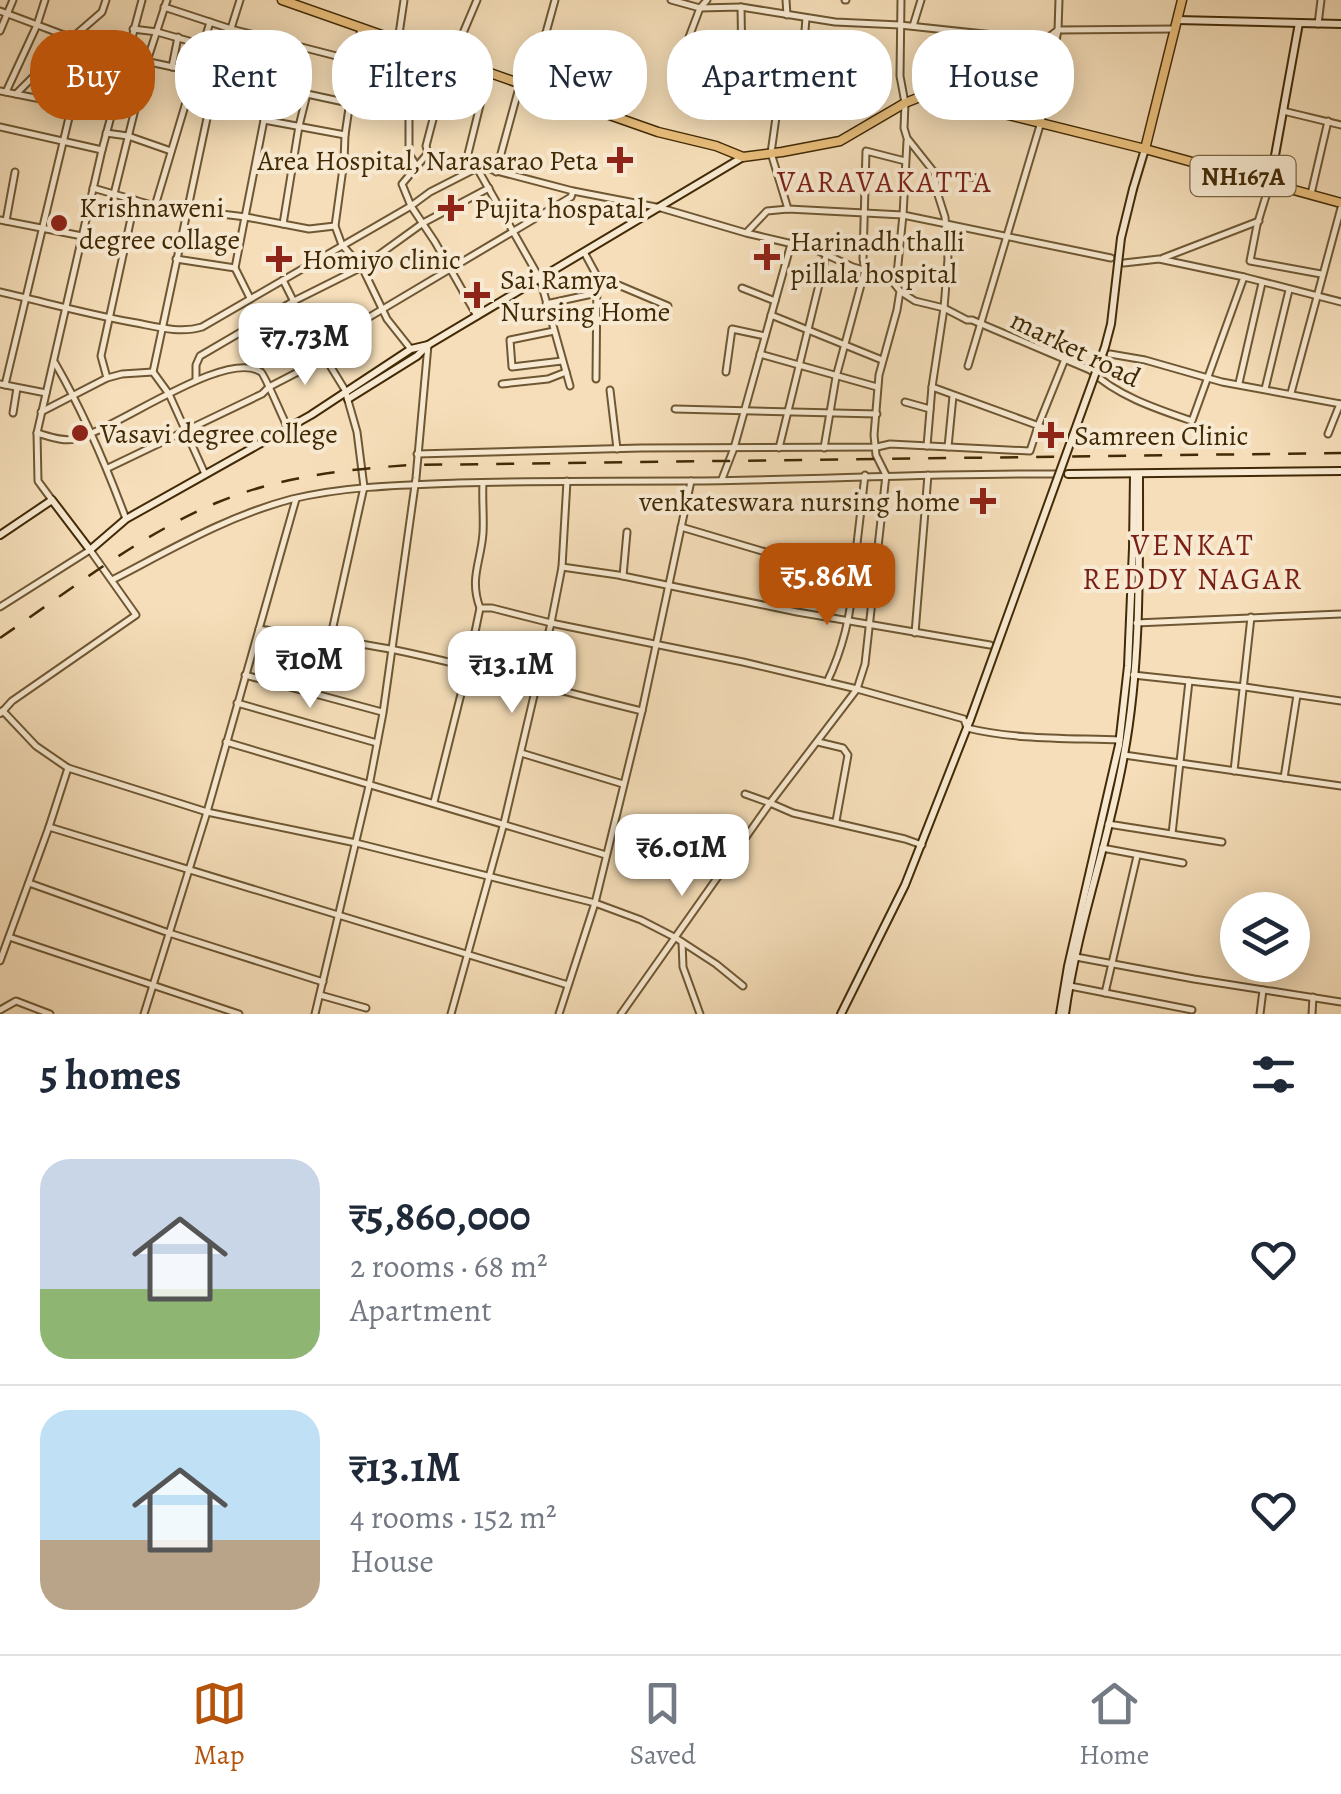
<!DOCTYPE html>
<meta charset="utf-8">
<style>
:root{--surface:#fff;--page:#f2f2f3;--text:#1f2937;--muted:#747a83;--line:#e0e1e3;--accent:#b45309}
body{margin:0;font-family:Alegreya,serif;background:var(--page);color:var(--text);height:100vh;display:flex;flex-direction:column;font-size:38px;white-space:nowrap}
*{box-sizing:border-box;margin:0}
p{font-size:32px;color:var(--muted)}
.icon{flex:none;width:55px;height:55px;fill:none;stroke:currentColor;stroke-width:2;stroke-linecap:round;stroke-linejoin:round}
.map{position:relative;height:1014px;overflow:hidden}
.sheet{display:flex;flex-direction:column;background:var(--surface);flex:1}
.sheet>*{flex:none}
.top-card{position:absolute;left:30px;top:30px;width:1282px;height:90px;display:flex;gap:20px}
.tools{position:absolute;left:1220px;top:892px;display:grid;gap:20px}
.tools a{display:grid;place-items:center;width:90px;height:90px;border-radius:50%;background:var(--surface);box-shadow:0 5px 25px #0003;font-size:50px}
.price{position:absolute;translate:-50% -85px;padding:0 22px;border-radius:20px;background:#fff;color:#222;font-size:32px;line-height:65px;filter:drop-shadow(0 2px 5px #0008)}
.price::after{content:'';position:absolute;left:50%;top:60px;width:30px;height:22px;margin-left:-15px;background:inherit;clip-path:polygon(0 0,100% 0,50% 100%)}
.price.on{background:var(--accent);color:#fff}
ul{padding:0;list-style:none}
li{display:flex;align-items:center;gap:30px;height:250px;padding:0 40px}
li+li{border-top:2px solid var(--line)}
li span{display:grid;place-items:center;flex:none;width:280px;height:200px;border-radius:30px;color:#555}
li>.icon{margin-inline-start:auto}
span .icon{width:120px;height:120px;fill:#fffc;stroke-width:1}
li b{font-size:42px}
h2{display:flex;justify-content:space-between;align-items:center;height:120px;padding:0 40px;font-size:42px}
.pill{padding:0 35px;border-radius:40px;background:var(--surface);box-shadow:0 5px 25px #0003;font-size:35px;line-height:90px}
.pill.on{background:var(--accent);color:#fff}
.tabs{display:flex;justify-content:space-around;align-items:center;height:140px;border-top:2px solid var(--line);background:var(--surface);font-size:28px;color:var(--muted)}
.tabs a{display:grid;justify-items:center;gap:5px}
.tabs .on{color:var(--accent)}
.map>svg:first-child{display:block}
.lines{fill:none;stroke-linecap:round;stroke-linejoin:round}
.minor-casing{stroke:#6e5732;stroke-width:9}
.tertiary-casing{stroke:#6e5732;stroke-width:10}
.secondary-casing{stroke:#412a05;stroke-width:10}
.primary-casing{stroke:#412a05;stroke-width:11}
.trunk-casing{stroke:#412a05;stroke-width:11}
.minor{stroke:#f8ead2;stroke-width:5}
.tertiary{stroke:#f8ead2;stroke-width:6}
.secondary{stroke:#f8ead2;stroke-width:6}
.primary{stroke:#eabf7c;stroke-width:8}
.trunk{stroke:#eabf7c;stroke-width:8}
.rail{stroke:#412a05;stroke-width:2.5;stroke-dasharray:18 18;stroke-linecap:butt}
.secondary-bridge-casing{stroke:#412a05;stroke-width:10;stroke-linecap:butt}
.secondary-bridge{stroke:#f8ead2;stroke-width:6}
.poi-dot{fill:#8f2418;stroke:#f8ead2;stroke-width:4}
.labels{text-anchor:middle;stroke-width:8;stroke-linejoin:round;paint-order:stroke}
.shield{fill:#f8ead2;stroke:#786442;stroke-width:2.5}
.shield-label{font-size:25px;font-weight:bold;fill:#412a05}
.poi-label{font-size:28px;fill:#412a05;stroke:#f8ead2;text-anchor:start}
.street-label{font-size:28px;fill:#412a05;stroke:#f8ead2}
.neighbourhood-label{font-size:30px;letter-spacing:2.5px;fill:#7a1f14;stroke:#f8ead2}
</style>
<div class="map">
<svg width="1341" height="1014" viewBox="0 0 1341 1014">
<rect width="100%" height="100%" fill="#f5deb9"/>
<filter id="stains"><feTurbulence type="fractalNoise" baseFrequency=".002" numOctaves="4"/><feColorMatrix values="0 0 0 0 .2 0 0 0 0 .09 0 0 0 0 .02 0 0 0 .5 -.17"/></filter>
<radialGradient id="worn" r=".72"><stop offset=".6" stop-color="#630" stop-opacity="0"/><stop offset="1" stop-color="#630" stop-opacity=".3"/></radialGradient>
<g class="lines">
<g class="minor-casing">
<g id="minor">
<path d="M671,0l29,8 41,-1 94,15 65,3 140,15 6,-1 12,-9 1,-30"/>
<path d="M786,0l1,15"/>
<path d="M845,0h1"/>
<path d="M901,0l-1,76 5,27 -1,25 3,10 27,34 4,23 7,22 3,42 -4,49 -29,-7 -14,-9"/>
<path d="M164,7l67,22 125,32"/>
<path d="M741,7l1,60 3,9 33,18"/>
<path d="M0,11l72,27"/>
<path d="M1318,24l3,-24"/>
<path d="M913,26l8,-26"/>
<path d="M361,27l-16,108 -1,26 -9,65 7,19 20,22 61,-44 66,-35"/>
<path d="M133,29l24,3 46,13"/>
<path d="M0,31l13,-31"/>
<path d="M689,37l11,-29 7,-8"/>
<path d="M398,41l6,-41"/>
<path d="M126,57l89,19"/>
<path d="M452,59l25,-59"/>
<path d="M172,67l6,-30"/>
<path d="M531,87l24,-87"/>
<path d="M0,91l111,22"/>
<path d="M6,92l31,-67 8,-25"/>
<path d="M16,94l56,-56 30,-26 4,-12"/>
<path d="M1283,111l58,14"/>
<path d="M264,120l81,15"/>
<path d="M0,127l102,23"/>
<path d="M106,133l22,3 43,15"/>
<path d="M428,153l145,38 88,17 85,25 68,16 39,18 36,10 11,14 -3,19 -18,65 -5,60 2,20 10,20 -21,189 -8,25 -87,114 -25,-9"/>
<path d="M466,162l22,-89"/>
<path d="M477,168l63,111 30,107"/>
<path d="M477,168l-47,24 -19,14 24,36 42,74"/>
<path d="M496,172l24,-88"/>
<path d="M934,172l43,6"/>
<path d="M1270,183l-13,42 -7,36 71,13"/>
<path d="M93,188l62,18 55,-184"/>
<path d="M114,194l33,-133 20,-61"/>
<path d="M1311,194l17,-73"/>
<path d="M155,206l91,11 63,12 26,-3"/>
<path d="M788,209l-17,-56 13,-93 14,-1 5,-3 3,-38"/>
<path d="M0,220l82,16"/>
<path d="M6,221l9,-49"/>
<path d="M283,224l16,-98 8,-32 102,22v38l7,11"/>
<path d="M747,232l20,-21 21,-2 115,6 208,43"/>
<path d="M584,252l13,24 -1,103"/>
<path d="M1163,258l96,-37"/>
<path d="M176,259l59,9"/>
<path d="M597,276l71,30"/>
<path d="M1244,277l97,25"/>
<path d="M283,280l24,48 38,62 12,42 7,55 -34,153"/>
<path d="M896,284l7,-69 4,-74"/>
<path d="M742,288l33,13"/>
<path d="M0,292c44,10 87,22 131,30 23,4 48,12 71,5l209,-121 -9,-22 26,-31 -2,-7 23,-88"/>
<path d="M250,298l-15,-30 29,-148 9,-80"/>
<path d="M546,304l51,-11"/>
<path d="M771,315l111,45"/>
<path d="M554,331l-44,9 2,27 50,-6"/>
<path d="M319,347l252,-150 2,-6"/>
<path d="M760,354l117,33"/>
<path d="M1110,354l35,6 77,22 119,22"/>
<path d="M55,363c29,50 51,102 71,156"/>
<path d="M968,366l73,-244 17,-92 117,-1"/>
<path d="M153,372l63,-296 24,-76"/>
<path d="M153,372l16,22 36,80"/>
<path d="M726,372l6,-43 33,7"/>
<path d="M107,378l-6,-22 34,-156"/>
<path d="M196,380v-15l4,-9 94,-55 68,-34 25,52 23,29"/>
<path d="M1239,383l23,-100"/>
<path d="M0,384l46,9"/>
<path d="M502,384l46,-5 18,-7"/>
<path d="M5,385l67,-280"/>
<path d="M932,387l132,48"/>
<path d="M1265,389l24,-99"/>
<path d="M610,390l7,59"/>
<path d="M1291,393l50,-185"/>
<path d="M905,402l25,7"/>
<path d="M675,409l202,5"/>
<path d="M41,412l66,-34 15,-4 31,-2"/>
<path d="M13,413l4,-25"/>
<path d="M37,433c11,3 26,9 38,6 41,-9 150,-91 186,-67 4,3 22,47 27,56"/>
<path d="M1328,434l12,-30"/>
<path d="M927,446l5,-59 12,-79 23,12h5l118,50c27,26 67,39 102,51l52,-144 -85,-18 -35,4"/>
<path d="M948,447l5,-51"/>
<path d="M779,448l47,-192"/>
<path d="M824,448l12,-71 29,-107 -2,-11 3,-108 39,10"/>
<path d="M417,454l224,-6 236,-1 13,-3 140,7 8,-25 27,-67"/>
<path d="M108,468l154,-74 7,-7 56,-29"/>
<path d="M865,475l-12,103 22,5"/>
<path d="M722,479l12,-31 57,-204"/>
<path d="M483,483c-1,16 1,34 0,50 -2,29 -14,45 -3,75h12l59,15 192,39 114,27 107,30 3,9c49,12 102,10 153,12"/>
<path d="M52,500l-14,-19 -1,-48 65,-283 40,-150"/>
<path d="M681,527l172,51c-1,35 -11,73 -26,104"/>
<path d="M562,567l56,8 179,37 193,33"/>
<path d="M623,576l4,-44"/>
<path d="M112,580c58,-30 115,-64 180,-81 54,-13 110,-14 166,-16 76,-2 152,-2 228,-2 125,-1 249,-8 373,-7"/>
<path d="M0,607l90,-57 46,65 -124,86 -9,10 33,35 32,22 139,44 149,31 239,60 46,17 35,18 40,26 27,22"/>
<path d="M1136,623l205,-9"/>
<path d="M259,629c45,7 91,12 136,21 83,17 164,41 247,61"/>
<path d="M915,633l13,-158"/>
<path d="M245,675l137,37"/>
<path d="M1133,675l112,12 96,14"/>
<path d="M237,703l140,40"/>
<path d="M226,742l380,113"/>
<path d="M818,742l25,6 5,7 -12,66"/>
<path d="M521,753l102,31"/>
<path d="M1124,755l217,31"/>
<path d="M1234,771l17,-154"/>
<path d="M1284,778l13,-83"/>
<path d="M434,802l34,-136 12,-58"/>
<path d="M1108,824l114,18"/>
<path d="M49,827l519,158"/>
<path d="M1172,834l17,-153"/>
<path d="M1102,848l81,15"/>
<path d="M29,883l140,50 154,49"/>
<path d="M9,937l230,77"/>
<path d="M682,942l1,25 17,47"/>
<path d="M1076,957l118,22 147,23"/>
<path d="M0,961l49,-134 19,-59"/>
<path d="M1070,986l122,24"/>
<path d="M1105,993l32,-137"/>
<path d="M320,995l46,13"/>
<path d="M0,1010l16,-9 34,13"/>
<path d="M144,1014l63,-202 89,-313"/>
<path d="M315,1014l54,-228 14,-73 33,-235 12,-133"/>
<path d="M451,1014l53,-191 47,-200 11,-56 5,-86"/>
<path d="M559,1014l36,-111 47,-192 49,-230"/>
<path d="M621,1014l149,-211 23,10 112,26 17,6"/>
<path d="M1260,1014l3,-24"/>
<path d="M1312,1014l1,-17"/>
</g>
</g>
<g class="tertiary-casing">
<path id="tertiary" d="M0,713l3,-2"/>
</g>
<g class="secondary-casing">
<g id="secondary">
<path d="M1177,20l164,4"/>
<path d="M1270,183l29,-160"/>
<path d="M1133,189l12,-40"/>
<path d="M348,399l69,-43 11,-11 315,-188"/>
<path d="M1068,474l273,-3"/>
<path d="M0,535l52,-35 38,50 36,-31 185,-104 100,-66 17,-4"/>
<path d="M841,1014l64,-129 65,-165"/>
<path d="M1060,1014l8,-48 51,-221 9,-79 5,-118 1,-74"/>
<path d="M1065,1014c12,-88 44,-172 59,-259 17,-92 15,-189 15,-281"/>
</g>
</g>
<g class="primary-casing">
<path id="primary" d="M1145,149l37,-149"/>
</g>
<g class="trunk-casing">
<path id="trunk" d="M282,0l376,132 58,14 27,11 39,-5 58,-11 65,-38 15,-6 12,-1 213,53 196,54"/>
</g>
<use href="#minor" class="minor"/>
<use href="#tertiary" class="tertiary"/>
<use href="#secondary" class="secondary"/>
<use href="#primary" class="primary"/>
<use href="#trunk" class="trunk"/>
<path class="rail" d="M0,638c69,-47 138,-102 216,-135 62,-26 130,-34 196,-38l929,-12"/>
<g class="secondary-bridge-casing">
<path id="secondary-bridge" d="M970,720l135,-373 6,-23 10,-86 12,-49"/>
</g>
<use href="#secondary-bridge" class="secondary-bridge"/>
</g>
<g class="poi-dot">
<path d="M615 145h10v10h10v10h-10v10h-10v-10h-10v-10h10z"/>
<path d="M446 193h10v10h10v10h-10v10h-10v-10h-10v-10h10z"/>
<circle cx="59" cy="223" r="10"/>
<path d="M762 242h10v10h10v10h-10v10h-10v-10h-10v-10h10z"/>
<path d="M274 244h10v10h10v10h-10v10h-10v-10h-10v-10h10z"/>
<path d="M472 280h10v10h10v10h-10v10h-10v-10h-10v-10h10z"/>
<circle cx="80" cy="433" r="10"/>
<path d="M1046 420h10v10h10v10h-10v10h-10v-10h-10v-10h10z"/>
<path d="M978 486h10v10h10v10h-10v10h-10v-10h-10v-10h10z"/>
</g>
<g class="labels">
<rect class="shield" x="1190.5" y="156" width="105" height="40" rx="8"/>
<g class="shield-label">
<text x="1243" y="185">NH167A</text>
</g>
<g class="poi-label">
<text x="598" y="170" text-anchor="end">Area Hospital, Narasarao Peta</text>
<text x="79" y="217">Krishnaweni<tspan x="79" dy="32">degree collage</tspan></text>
<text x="474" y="218">Pujita hospatal</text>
<text x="790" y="251">Harinadh thalli<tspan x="790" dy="32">pillala hospital</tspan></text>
<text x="302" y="269">Homiyo clinic</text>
<text x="500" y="289">Sai Ramya<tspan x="500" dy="32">Nursing Home</tspan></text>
<text x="100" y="443">Vasavi degree college</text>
<text x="1074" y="445">Samreen Clinic</text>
<text x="960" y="511" text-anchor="end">venkateswara nursing home</text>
</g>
<g class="street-label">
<text transform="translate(1076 348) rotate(26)" y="10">market road</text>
</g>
<g class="neighbourhood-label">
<text x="885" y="192">VARAVAKATTA</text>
<text x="1193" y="555">VENKAT<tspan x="1193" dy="34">REDDY NAGAR</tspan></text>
</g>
</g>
<rect width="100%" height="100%" filter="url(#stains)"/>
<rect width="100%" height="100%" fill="url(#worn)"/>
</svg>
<div class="tools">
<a><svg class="icon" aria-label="layers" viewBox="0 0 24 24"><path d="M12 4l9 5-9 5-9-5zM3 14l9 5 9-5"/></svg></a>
</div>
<b class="price" style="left:305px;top:388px">₹7.73M</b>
<b class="price on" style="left:827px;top:628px">₹5.86M</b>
<b class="price" style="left:310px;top:711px">₹10M</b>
<b class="price" style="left:512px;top:716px">₹13.1M</b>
<b class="price" style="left:682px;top:899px">₹6.01M</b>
<div class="top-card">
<a class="pill on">Buy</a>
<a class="pill">Rent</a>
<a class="pill">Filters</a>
<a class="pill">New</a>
<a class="pill">Apartment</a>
<a class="pill">House</a>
</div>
</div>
<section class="sheet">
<h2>5 homes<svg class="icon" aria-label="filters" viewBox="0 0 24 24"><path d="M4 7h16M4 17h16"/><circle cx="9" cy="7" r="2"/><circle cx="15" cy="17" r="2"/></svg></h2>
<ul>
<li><span style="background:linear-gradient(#c9d6e8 65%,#8fb573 0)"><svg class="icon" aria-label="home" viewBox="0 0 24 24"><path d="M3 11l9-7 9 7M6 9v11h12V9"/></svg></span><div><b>₹5,860,000</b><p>2 rooms · 68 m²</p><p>Apartment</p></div><svg class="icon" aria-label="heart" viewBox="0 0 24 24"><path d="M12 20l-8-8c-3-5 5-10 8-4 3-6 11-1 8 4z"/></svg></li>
<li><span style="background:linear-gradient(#bfe0f5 65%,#b9a48a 0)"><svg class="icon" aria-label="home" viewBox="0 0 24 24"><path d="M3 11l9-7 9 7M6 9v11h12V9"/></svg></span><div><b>₹13.1M</b><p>4 rooms · 152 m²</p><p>House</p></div><svg class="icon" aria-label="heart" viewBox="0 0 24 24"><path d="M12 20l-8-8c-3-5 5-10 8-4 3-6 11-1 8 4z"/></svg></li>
</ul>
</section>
<nav class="tabs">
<a class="on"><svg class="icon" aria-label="map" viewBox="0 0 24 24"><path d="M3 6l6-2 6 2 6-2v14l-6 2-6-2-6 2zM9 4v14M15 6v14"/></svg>Map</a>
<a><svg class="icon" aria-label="saved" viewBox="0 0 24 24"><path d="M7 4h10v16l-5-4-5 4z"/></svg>Saved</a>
<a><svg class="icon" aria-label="home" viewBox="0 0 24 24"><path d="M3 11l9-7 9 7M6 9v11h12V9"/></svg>Home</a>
</nav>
